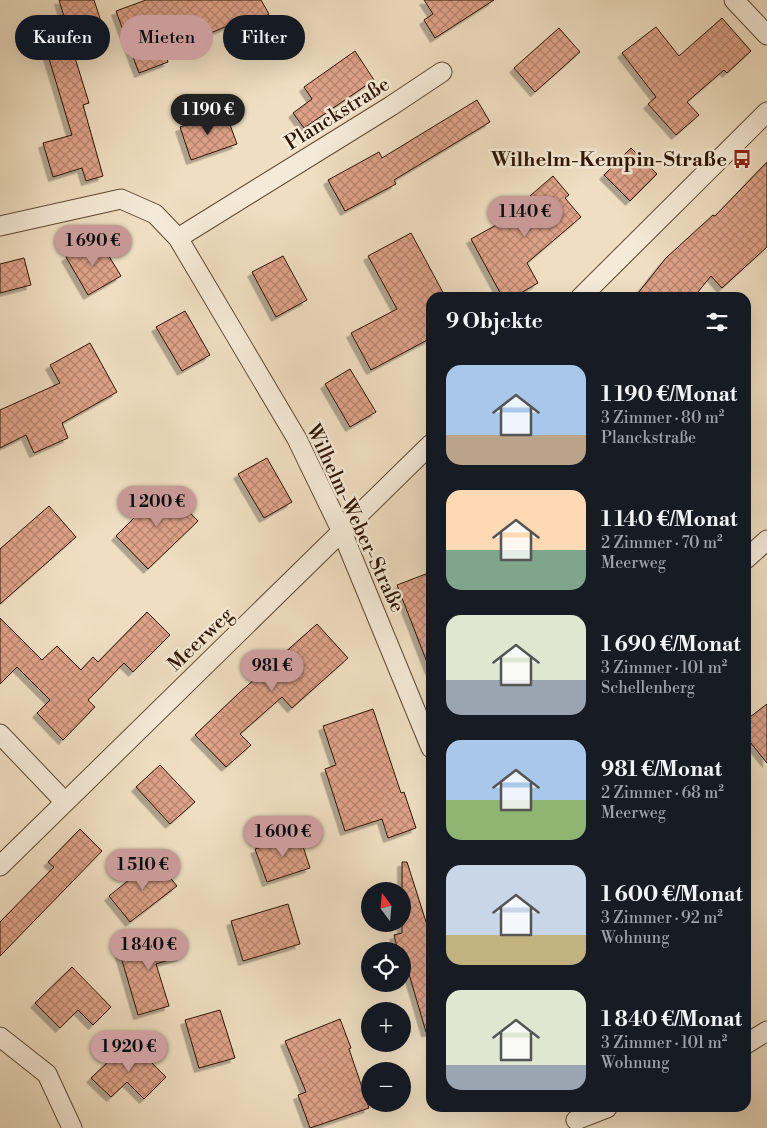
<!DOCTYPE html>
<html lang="de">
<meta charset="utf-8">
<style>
:root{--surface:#171b24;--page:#20242c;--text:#f1f3f6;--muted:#9ea1a6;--accent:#c59692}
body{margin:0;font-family:"Libre Bodoni",serif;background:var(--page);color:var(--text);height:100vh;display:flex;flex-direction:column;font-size:19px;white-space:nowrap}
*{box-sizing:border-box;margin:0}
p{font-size:16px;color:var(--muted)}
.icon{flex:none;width:28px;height:28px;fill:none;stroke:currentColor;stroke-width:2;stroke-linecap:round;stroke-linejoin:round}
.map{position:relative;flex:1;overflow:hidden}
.side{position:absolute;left:426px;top:292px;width:325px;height:820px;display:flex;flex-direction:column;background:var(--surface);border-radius:15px;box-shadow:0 5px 20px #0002}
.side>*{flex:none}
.top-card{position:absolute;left:15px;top:15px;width:336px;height:45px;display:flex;gap:10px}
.needle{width:32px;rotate:344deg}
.controls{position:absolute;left:361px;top:882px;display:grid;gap:10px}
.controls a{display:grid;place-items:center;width:50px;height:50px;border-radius:50%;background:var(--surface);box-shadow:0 5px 20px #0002;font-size:25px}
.price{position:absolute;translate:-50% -42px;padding:0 11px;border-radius:18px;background:var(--accent);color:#111;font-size:16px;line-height:32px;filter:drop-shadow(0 1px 2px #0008)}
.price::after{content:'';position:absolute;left:50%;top:30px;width:15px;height:11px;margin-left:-8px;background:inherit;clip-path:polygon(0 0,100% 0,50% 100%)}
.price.on{background:#222;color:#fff}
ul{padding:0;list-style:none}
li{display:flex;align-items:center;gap:15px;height:125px;padding:0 20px}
li span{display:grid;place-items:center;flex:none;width:140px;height:100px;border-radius:15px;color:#555}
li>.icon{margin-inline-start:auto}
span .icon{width:60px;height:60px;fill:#fffc;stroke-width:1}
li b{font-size:21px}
h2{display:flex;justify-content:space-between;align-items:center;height:60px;padding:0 20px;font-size:21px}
.tag{padding:0 18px;border-radius:22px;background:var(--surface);box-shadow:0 5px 20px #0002;font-size:18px;line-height:45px}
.tag.on{background:var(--accent);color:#111}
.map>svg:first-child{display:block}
.building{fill:url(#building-cross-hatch);stroke:#2f1503;filter:url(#shadow)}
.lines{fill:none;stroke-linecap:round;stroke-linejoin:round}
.street-casing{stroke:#5f4732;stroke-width:21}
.street{stroke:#f5ead7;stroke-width:19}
.labels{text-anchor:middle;stroke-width:5;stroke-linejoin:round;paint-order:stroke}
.street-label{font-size:20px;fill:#2f1503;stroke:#f5ead7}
.poi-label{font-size:20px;font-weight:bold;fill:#2f1503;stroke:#f5ead7;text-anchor:end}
</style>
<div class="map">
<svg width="767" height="1128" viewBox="0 0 767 1128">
<defs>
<pattern id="building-cross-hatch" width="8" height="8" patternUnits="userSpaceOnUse" patternTransform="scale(1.25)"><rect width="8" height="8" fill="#dfa289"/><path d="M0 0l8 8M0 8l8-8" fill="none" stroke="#b5836e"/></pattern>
<filter id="shadow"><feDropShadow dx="-4.5" dy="4.5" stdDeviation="0" flood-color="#0004"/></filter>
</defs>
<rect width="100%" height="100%" fill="#efdec1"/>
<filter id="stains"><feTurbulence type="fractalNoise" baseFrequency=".004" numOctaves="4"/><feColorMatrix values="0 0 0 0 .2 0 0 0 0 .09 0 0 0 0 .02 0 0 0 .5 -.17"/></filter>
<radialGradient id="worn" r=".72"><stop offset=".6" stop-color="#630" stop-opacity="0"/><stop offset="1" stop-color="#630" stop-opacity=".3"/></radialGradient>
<g class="building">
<path d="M59,0h35l10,31 -33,9z"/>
<path d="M146,0h115l8,14 -27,16 -5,-8 -72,30 3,10 -29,11 -23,-62z"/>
<path d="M424,0h70l-59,38 -11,-18 9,-6z"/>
<path d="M722,18l29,33 -24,22 -3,-3 -37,32 12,13 -23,20 -28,-31 8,-7 -34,-44 34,-26 23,29z"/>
<path d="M559,28l21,24 -45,40 -21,-24z"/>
<path d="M71,45l18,58 -6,2 20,71 -17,5 -4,-13 -29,9 -10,-34 29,-8 -25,-83z"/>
<path d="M355,51l19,29 -70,48 -11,-15 19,-14 -8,-12z"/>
<path d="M477,100l13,22 -96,58 2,4 -51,27 -17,-31 51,-28 3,6z"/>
<path d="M225,111l12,33 -46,16 -11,-33z"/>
<path d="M631,148l26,26 -27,27 -26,-26z"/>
<path d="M767,162v85l-45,41 -11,-12 -18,22h-59l32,-40 47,-43 2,1z"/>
<path d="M553,176l16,19 -4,3 16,19 -54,46 11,20 -26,15h-9l-32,-59 56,-31 -4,-6z"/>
<path d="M411,233l35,65h-15v40l-60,32 -20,-37 46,-24 -29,-53z"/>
<path d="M98,238l23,38 -33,19 -22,-38z"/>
<path d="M283,256l24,44 -31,17 -24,-45z"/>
<path d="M24,258l7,27 -31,8v-29z"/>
<path d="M185,311l25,44 -28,16 -26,-44z"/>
<path d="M90,343l27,49 -55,31 6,15 -34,15 -8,-18 -26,13v-38l60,-27 -10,-18z"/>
<path d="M350,369l26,43 -26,15 -25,-43z"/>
<path d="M267,458l25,44 -28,16 -26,-44z"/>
<path d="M165,487l33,34 -50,48 -32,-33z"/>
<path d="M49,506l27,31 -76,67v-55z"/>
<path d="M431,572v98h-1l-33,-85z"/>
<path d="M147,612l23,23 -37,37 -9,-9 -36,37 7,7 -32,33 -26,-27 13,-13 -33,-33 -17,17v-66l42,42 15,-14 24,24 12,-13 5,5z"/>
<path d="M317,624l31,34 -56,50 -10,-11 -42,37 11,11 -25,22 -31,-32 44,-42z"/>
<path d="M767,704v59l-21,-26v-17z"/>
<path d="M373,709l28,84 3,-1 12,36 -28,10 -6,-19 -37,12 -20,-62 11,-4 -13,-39z"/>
<path d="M160,765l35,37 -25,22 -34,-37z"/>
<path d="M80,829l22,22 -102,105v-34l54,-55 -6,-5z"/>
<path d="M299,834l11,34 -43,14 -12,-33z"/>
<path d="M155,859l22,27 -47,36 -21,-26z"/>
<path d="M402,862h5l20,63 4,-1v108h-5l-20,-68h-3l-1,-13h-4l-4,-16 8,-2z"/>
<path d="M288,904l12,40 -57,17 -12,-40z"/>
<path d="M175,933l7,23 -26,8 13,42 -31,9 -19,-65z"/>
<path d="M72,967l39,40 -18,18 -15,-15 -18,18 -25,-25z"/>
<path d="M220,1010l15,48 -36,10 -14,-48z"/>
<path d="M340,1019l11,29 -2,1 20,59 -59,20 -12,-33 8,-3 -21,-51z"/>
<path d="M130,1041l36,36 -22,22 -17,-17 -16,15 -20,-19z"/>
</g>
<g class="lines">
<g class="street-casing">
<g id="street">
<path d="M734,0l33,35"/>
<path d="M0,226l121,-27 34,15 23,24 119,201 45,93 89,216"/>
<path d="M178,238l213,-132 51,-34"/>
<path d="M580,298l187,-186"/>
<path d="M746,559l21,-19"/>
<path d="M0,734l65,68"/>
<path d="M0,866l431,-422"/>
<path d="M0,1037l47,37 25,54"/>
<path d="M746,1044l21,-13"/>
<path d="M576,1120l31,-12"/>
</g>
</g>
<use href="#street" class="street"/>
</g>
<defs>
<g id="bus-bare" transform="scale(1.5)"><path d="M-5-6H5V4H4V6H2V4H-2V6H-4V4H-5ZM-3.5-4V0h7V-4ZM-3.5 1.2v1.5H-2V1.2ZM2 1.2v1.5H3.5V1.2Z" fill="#8f2418" stroke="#f5ead7" stroke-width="2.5" paint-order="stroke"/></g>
</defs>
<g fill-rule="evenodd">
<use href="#bus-bare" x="742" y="159"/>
</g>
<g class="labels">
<g class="street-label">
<text transform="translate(337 113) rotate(-32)" y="7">Planckstraße</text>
<text transform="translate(356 518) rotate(65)" y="7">Wilhelm-Weber-Straße</text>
<text transform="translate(200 639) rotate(-44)" y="7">Meerweg</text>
</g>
<g class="poi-label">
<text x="727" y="166">Wilhelm-Kempin-Straße</text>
</g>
</g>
<rect width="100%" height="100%" filter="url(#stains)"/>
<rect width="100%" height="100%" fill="url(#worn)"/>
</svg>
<div class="controls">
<a><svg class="needle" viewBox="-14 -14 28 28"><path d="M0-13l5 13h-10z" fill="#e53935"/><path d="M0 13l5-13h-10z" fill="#9ea1a6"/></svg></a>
<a><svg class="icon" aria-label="locate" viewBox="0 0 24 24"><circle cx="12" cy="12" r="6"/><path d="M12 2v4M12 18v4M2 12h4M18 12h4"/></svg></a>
<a>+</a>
<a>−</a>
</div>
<b class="price on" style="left:208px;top:136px">1 190 €</b>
<b class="price" style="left:525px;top:238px">1 140 €</b>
<b class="price" style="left:93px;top:267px">1 690 €</b>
<b class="price" style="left:157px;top:528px">1 200 €</b>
<b class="price" style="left:272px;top:692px">981 €</b>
<b class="price" style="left:283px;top:858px">1 600 €</b>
<b class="price" style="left:143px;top:891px">1 510 €</b>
<b class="price" style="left:149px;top:971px">1 840 €</b>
<b class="price" style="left:129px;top:1073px">1 920 €</b>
<div class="top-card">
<a class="tag">Kaufen</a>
<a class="tag on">Mieten</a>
<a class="tag">Filter</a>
</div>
<section class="side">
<h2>9 Objekte<svg class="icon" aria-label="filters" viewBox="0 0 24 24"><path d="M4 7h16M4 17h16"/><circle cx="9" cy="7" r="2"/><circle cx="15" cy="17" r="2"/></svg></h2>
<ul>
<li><span style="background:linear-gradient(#a9c7e8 70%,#b9a48a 0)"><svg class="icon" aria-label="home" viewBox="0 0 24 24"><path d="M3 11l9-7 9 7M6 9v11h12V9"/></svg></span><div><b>1 190 €/Monat</b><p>3 Zimmer · 80 m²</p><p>Planckstraße</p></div></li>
<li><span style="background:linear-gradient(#ffd9b3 60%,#7fa58c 0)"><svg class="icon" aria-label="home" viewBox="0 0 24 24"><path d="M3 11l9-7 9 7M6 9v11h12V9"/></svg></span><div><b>1 140 €/Monat</b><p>2 Zimmer · 70 m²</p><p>Meerweg</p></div></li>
<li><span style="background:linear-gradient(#dfe7d0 65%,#9aa5b1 0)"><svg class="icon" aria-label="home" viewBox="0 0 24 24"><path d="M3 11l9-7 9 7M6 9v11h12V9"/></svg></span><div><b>1 690 €/Monat</b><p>3 Zimmer · 101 m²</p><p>Schellenberg</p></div></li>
<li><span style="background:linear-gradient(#a9c7e8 60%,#8fb573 0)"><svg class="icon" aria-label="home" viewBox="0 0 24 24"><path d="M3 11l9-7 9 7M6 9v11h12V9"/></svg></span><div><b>981 €/Monat</b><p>2 Zimmer · 68 m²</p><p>Meerweg</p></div></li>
<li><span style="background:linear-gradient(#c9d6e8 70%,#c2b280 0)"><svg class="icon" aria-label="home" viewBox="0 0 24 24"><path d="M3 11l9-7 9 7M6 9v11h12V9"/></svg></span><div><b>1 600 €/Monat</b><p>3 Zimmer · 92 m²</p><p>Wohnung</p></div></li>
<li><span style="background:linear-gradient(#dfe7d0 75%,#9aa5b1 0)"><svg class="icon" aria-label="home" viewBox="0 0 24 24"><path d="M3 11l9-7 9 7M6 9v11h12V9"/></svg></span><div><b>1 840 €/Monat</b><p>3 Zimmer · 101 m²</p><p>Wohnung</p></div></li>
</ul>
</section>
</div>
